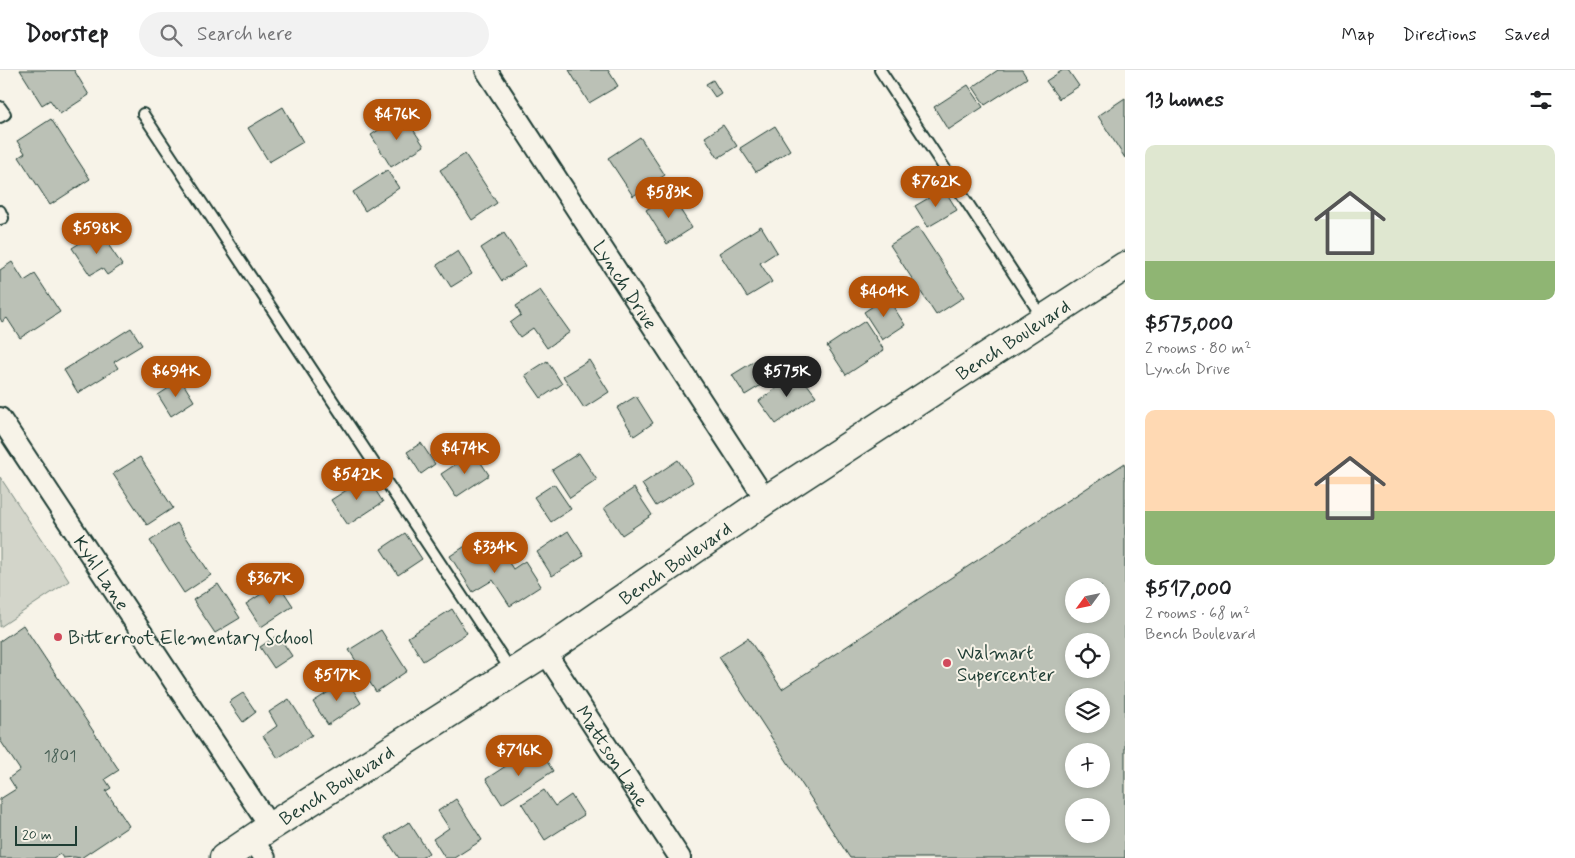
<!DOCTYPE html>
<meta charset="utf-8">
<style>
:root{--surface:#fff;--page:#f2f2f2;--text:#202124;--muted:#757577;--line:#e0e0e0;--accent:#b45309}
body{margin:0;font-family:Mynerve,sans-serif;background:var(--page);color:var(--text);height:100vh;display:flex;flex-direction:column;font-size:19px;white-space:nowrap}
*{box-sizing:border-box;margin:0}
p{font-size:16px;color:var(--muted)}
.icon{flex:none;width:28px;height:28px;fill:none;stroke:currentColor;stroke-width:2;stroke-linecap:round;stroke-linejoin:round}
.map{position:relative;flex:1;overflow:hidden}
.sheet{display:flex;flex-direction:column;background:var(--surface);width:450px}
.sheet>*{flex:none}
.needle{width:32px;rotate:237deg}
.fabs{position:absolute;left:1065px;top:508px;display:grid;gap:10px}
.fabs a{display:grid;place-items:center;width:45px;height:45px;border-radius:50%;background:var(--surface);box-shadow:0 2px 8px #0003;font-size:25px}
.scale{position:absolute;left:15px;bottom:12px;width:62px;box-sizing:border-box;padding-left:5px;border:2px solid #1f3d34;border-top:0;font-size:14px;line-height:18px;white-space:nowrap;color:#1f3d34;-webkit-text-stroke:4px #f7f3e8;paint-order:stroke}
.price{position:absolute;translate:-50% -42px;padding:0 11px;border-radius:18px;background:var(--accent);color:#fff;font-size:16px;line-height:32px;filter:drop-shadow(0 1px 2px #0008)}
.price::after{content:'';position:absolute;left:50%;top:30px;width:15px;height:11px;margin-left:-8px;background:inherit;clip-path:polygon(0 0,100% 0,50% 100%)}
.price.active{background:#222;color:#fff}
ul{padding:0;list-style:none}
li{display:grid;align-content:center;gap:10px;height:265px;padding:0 20px}
li span{display:grid;place-items:center;height:155px;border-radius:10px;color:#555}
li>.icon{margin-inline-start:auto}
span .icon{width:90px;height:90px;fill:#fffc;stroke-width:1}
li b{font-size:21px}
h2{display:flex;justify-content:space-between;align-items:center;height:60px;padding:0 20px;font-size:21px}
header{display:flex;align-items:center;gap:30px;box-sizing:border-box;height:70px;padding:0 25px;background:var(--surface);border-bottom:1px solid var(--line)}
header strong{font-size:24px}
nav{display:flex;gap:28px;margin-inline-start:auto;font-size:18px}
.search{width:350px;height:45px;background:var(--page);display:flex;align-items:center;gap:12px;box-sizing:border-box;padding:0 18px;border-radius:28px;color:var(--muted);font-size:19px}
main{display:flex;flex:1;min-height:0}
.map>svg:first-child{display:block}
.green{fill:#d3d5ca;stroke:#79897f}
.building{fill:#bbc1b6;stroke:#1f3d34;fill-rule:evenodd}
.lines{fill:none;stroke-linecap:round;stroke-linejoin:round}
.lane-casing{stroke:#1f3d34;stroke-width:14}
.street-casing{stroke:#1f3d34;stroke-width:24}
.secondary-casing{stroke:#1f3d34;stroke-width:31}
.lane{stroke:#f7f3e8;stroke-width:10}
.street{stroke:#f7f3e8;stroke-width:20}
.secondary{stroke:#f7f3e8;stroke-width:28}
.poi-dot{fill:#d1495b;stroke:#f7f3e8;stroke-width:2}
.labels{text-anchor:middle;stroke-width:4;stroke-linejoin:round;paint-order:stroke}
.number-label{font-size:16px;fill:#465e54}
.street-label{font-size:19px;fill:#1f3d34;stroke:#f7f3e8}
.poi-label{font-size:19px;fill:#1f3d34;stroke:#f7f3e8;text-anchor:start}
</style>
<header>
<strong>Doorstep</strong>
<div class="search"><svg class="icon" aria-label="search" viewBox="0 0 24 24"><circle cx="10" cy="10" r="6"/><path d="M15 15l6 6"/></svg>Search here</div>
<nav><a>Map</a><a>Directions</a><a>Saved</a></nav>
</header>
<main>
<div class="map">
<svg width="1125" height="788" viewBox="0 0 1125 788">
<rect width="100%" height="100%" fill="#f7f3e8"/>
<filter id="ink" filterUnits="userSpaceOnUse"><feTurbulence type="fractalNoise" baseFrequency=".02" numOctaves="2"/><feDisplacementMap in="SourceGraphic" scale="10" xChannelSelector="R" yChannelSelector="G"/><feConvolveMatrix kernelMatrix="1 2 1 2 8 2 1 2 1" color-interpolation-filters="sRGB"/></filter>
<g filter="url(#ink)">
<path class="green" d="M0,407l69,104 -69,46z"/>
<g class="building">
<path d="M20,0h54l15,25 -29,19 -10,-14 -8,5z"/>
<path d="M569,0h39l10,16 -29,17z"/>
<path d="M998,0h24l5,8 -42,27 -12,-18z"/>
<path d="M1063,0h5l11,16 -20,13 -13,-18z"/>
<path d="M713,10l8,13 -6,4 -9,-13z"/>
<path d="M968,15l15,22 -35,23 -14,-23z"/>
<path d="M1125,28v60l-27,-42z"/>
<path d="M283,37l20,35 -34,20 -21,-34z"/>
<path d="M403,44l21,32 -33,21 -20,-32z"/>
<path d="M51,49l39,60 -40,26 -31,-48 6,-4 -8,-12z"/>
<path d="M723,55l14,21 -19,12 -13,-21z"/>
<path d="M775,56l15,24 -34,22 -16,-24z"/>
<path d="M640,67l25,38 -32,21 -25,-38z"/>
<path d="M465,84l32,49 -25,17 -32,-50z"/>
<path d="M387,100l12,18 -34,23 -12,-19z"/>
<path d="M944,119l13,21 -29,17 -13,-21z"/>
<path d="M670,124l22,34 -25,16 -21,-34z"/>
<path d="M761,156l16,26 -17,11 12,19 -25,15 -28,-44z"/>
<path d="M918,157l46,70 -28,18 -46,-70z"/>
<path d="M99,161l23,34 -15,10 -5,-7 -12,7 -18,-27z"/>
<path d="M504,163l21,33 -23,15 -21,-33z"/>
<path d="M458,181l14,23 -21,13 -14,-22z"/>
<path d="M12,192l12,19 11,-7 25,38 -40,26 -13,-20 -5,4 -2,-4v-48z"/>
<path d="M540,220l30,42 -23,16 -14,-20 -13,9 -10,-14 11,-8 -5,-9z"/>
<path d="M887,227l18,28 -23,15 -18,-28z"/>
<path d="M865,251l19,29 -38,25 -19,-29z"/>
<path d="M131,258l11,17 -28,17 4,6 -40,25 -14,-23z"/>
<path d="M758,289l13,20 -26,16 -13,-20z"/>
<path d="M589,290l20,32 -25,16 -21,-32z"/>
<path d="M547,291l15,23 -21,14 -16,-23z"/>
<path d="M798,302l18,24 -40,28 -17,-23z"/>
<path d="M181,310l13,21 -23,15 -13,-21z"/>
<path d="M636,326l17,27 -19,13 -17,-28z"/>
<path d="M421,373l14,21 -14,10 -14,-22z"/>
<path d="M474,382l15,23 -33,22 -15,-23z"/>
<path d="M579,383l18,27 -27,18 -18,-28z"/>
<path d="M140,387l33,51 -26,17 -34,-51z"/>
<path d="M678,390l15,22 -37,24 -14,-22z"/>
<path d="M1125,393v395h-275l-131,-201 29,-19 34,51zM1074,516h27v28h-27zM1074,571h27v28h-27zM1074,626h27v28h-27zM1074,681h27v28h-27zM1074,736h27v28h-27z"/>
<path d="M367,407l16,25 -35,23 -17,-25z"/>
<path d="M554,414l17,25 -20,13 -17,-25z"/>
<path d="M634,418l18,27 -30,20 -18,-27z"/>
<path d="M177,453l34,52 -27,18 -34,-52z"/>
<path d="M568,461l16,25 -32,20 -15,-24z"/>
<path d="M405,463l17,26 -24,16 -17,-26z"/>
<path d="M473,471l13,21 16,-10 11,17 12,-8 16,25 -31,20 -17,-26 -20,12 -23,-36z"/>
<path d="M278,513l15,23 -32,21 -15,-23z"/>
<path d="M218,514l22,34 -25,15 -22,-33z"/>
<path d="M452,539l15,24 -44,28 -15,-24z"/>
<path d="M23,555l96,145 -14,9 6,9 -5,3 23,35 -48,32 -7,-1 -11,1 -3,-4 -7,4h-53v-59l16,-10 -7,-11 11,-8 -20,-30v-99z"/>
<path d="M381,560l26,41 -31,21 -27,-42z"/>
<path d="M278,565l14,21 -18,12 -14,-21z"/>
<path d="M347,610l14,23 -33,22 -15,-23z"/>
<path d="M243,623l13,19 -13,10 -14,-20z"/>
<path d="M289,629l23,36 -34,23 -15,-22 14,-10 -8,-14z"/>
<path d="M541,682l12,19 -51,33 -16,-25 35,-23 4,6z"/>
<path d="M544,720l11,16 16,-11 13,20 -39,25 -23,-36z"/>
<path d="M456,729l26,41 -28,18h-9l-12,-19 16,-11 -11,-17z"/>
<path d="M409,752l20,31 -8,5h-22l-14,-21z"/>
</g>
<g class="lines">
<g class="lane-casing">
<g id="lane">
<path d="M880,0l163,248"/>
<path d="M0,37l5,7 -5,3"/>
<path d="M143,44l369,558"/>
<path d="M0,141l3,7 -3,1"/>
</g>
</g>
<g class="street-casing">
<g id="street">
<path id="s1" d="M486,0l280,430"/>
<path id="s2" d="M0,348l270,409"/>
<path id="s3" d="M545,582l135,206"/>
<path d="M252,769l13,19"/>
</g>
</g>
<g class="secondary-casing">
<g id="secondary">
<path id="s4" d="M224,788l46,-31 275,-175 221,-152 359,-234"/>
</g>
</g>
<use href="#lane" class="lane"/>
<use href="#street" class="street"/>
<use href="#secondary" class="secondary"/>
</g>
</g>
<g class="poi-dot">
<circle cx="58" cy="567" r="5"/>
<circle cx="947" cy="593" r="5"/>
</g>
<g class="labels">
<g class="number-label">
<text x="60" y="691">1801</text>
</g>
<g class="street-label">
<text dy="7" stroke="none"><textPath href="#s1" startOffset="256">Lynch Drive</textPath></text>
<text dy="7" stroke="none"><textPath href="#s4" startOffset="944">Bench Boulevard</textPath></text>
<text dy="7" stroke="none"><textPath href="#s4" startOffset="539">Bench Boulevard</textPath></text>
<text dy="7" stroke="none"><textPath href="#s2" startOffset="185">Kyhl Lane</textPath></text>
<text dy="7" stroke="none"><textPath href="#s3" startOffset="124">Mattson Lane</textPath></text>
<text dy="7" stroke="none"><textPath href="#s4" startOffset="134">Bench Boulevard</textPath></text>
</g>
<g class="poi-label">
<text x="68" y="574">Bitterroot Elementary School</text>
<text x="957" y="589">Walmart<tspan x="957" dy="22">Supercenter</tspan></text>
</g>
</g>
</svg>
<div class="fabs">
<a><svg class="needle" viewBox="-14 -14 28 28"><path d="M0-13l5 13h-10z" fill="#e53935"/><path d="M0 13l5-13h-10z" fill="#757577"/></svg></a>
<a><svg class="icon" aria-label="locate" viewBox="0 0 24 24"><circle cx="12" cy="12" r="6"/><path d="M12 2v4M12 18v4M2 12h4M18 12h4"/></svg></a>
<a><svg class="icon" aria-label="layers" viewBox="0 0 24 24"><path d="M12 4l9 5-9 5-9-5zM3 14l9 5 9-5"/></svg></a>
<a>+</a>
<a>−</a>
</div>
<div class="scale">20 m</div>
<b class="price" style="left:397px;top:71px">$476K</b>
<b class="price" style="left:936px;top:138px">$762K</b>
<b class="price" style="left:669px;top:149px">$583K</b>
<b class="price" style="left:97px;top:185px">$598K</b>
<b class="price" style="left:884px;top:248px">$404K</b>
<b class="price" style="left:176px;top:328px">$694K</b>
<b class="price active" style="left:787px;top:328px">$575K</b>
<b class="price" style="left:465px;top:405px">$474K</b>
<b class="price" style="left:357px;top:431px">$542K</b>
<b class="price" style="left:495px;top:504px">$334K</b>
<b class="price" style="left:270px;top:535px">$367K</b>
<b class="price" style="left:337px;top:632px">$517K</b>
<b class="price" style="left:519px;top:707px">$716K</b>
</div>
<section class="sheet">
<h2>13 homes<svg class="icon" aria-label="filters" viewBox="0 0 24 24"><path d="M4 7h16M4 17h16"/><circle cx="9" cy="7" r="2"/><circle cx="15" cy="17" r="2"/></svg></h2>
<ul>
<li><span style="background:linear-gradient(#dfe7d0 75%,#8fb573 0)"><svg class="icon" aria-label="home" viewBox="0 0 24 24"><path d="M3 11l9-7 9 7M6 9v11h12V9"/></svg></span><div><b>$575,000</b><p>2 rooms · 80 m²</p><p>Lynch Drive</p></div></li>
<li><span style="background:linear-gradient(#ffd9b3 65%,#8fb573 0)"><svg class="icon" aria-label="home" viewBox="0 0 24 24"><path d="M3 11l9-7 9 7M6 9v11h12V9"/></svg></span><div><b>$517,000</b><p>2 rooms · 68 m²</p><p>Bench Boulevard</p></div></li>
</ul>
</section>
</main>
